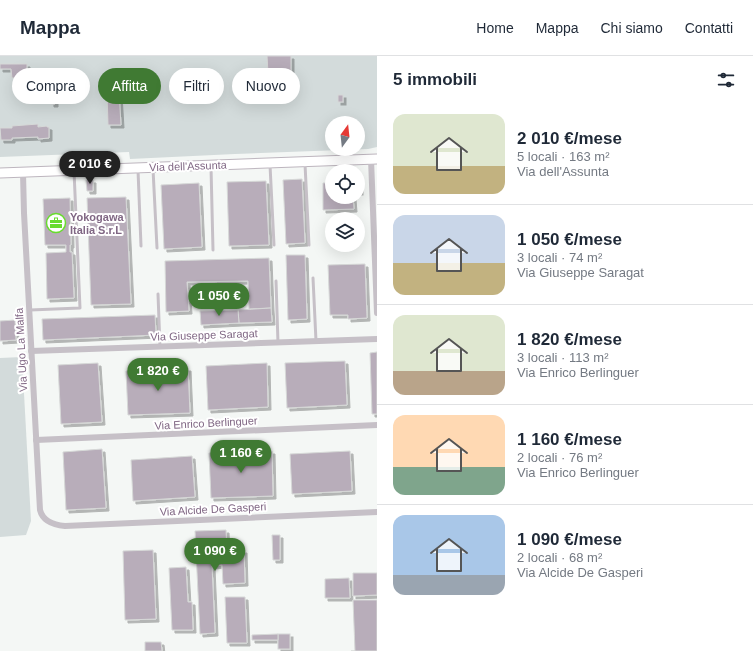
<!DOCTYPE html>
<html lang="it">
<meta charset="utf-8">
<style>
:root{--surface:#fff;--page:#f2f2f3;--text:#1f2937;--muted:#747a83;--line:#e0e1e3;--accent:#407a33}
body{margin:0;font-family:Helvetica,sans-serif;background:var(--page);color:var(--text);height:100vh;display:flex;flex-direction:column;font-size:15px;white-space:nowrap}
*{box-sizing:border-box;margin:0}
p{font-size:13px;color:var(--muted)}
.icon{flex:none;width:22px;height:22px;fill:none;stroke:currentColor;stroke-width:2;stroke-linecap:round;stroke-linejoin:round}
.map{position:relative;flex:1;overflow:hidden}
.details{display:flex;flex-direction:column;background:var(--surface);width:376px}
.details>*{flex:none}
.top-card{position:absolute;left:12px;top:12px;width:305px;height:36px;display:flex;gap:8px}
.needle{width:26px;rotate:15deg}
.fabs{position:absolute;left:325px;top:60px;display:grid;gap:8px}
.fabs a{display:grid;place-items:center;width:40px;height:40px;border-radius:50%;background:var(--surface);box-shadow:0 4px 16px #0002;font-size:20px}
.price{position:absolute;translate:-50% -34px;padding:0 9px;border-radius:14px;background:var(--accent);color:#fff;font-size:13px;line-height:26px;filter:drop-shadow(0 1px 2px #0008)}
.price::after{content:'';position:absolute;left:50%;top:24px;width:12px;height:9px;margin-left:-6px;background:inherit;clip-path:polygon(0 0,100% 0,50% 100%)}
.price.on{background:#222;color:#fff}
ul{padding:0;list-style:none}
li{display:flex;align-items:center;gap:12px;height:100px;padding:0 16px}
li+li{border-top:1px solid var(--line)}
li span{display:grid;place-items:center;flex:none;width:112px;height:80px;border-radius:12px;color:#555}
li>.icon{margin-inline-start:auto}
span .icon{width:48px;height:48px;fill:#fffc;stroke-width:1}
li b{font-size:17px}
h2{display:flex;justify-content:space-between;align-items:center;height:48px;padding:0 16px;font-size:17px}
.pill{padding:0 14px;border-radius:18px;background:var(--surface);box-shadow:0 4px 16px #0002;font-size:14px;line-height:36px}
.pill.on{background:var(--accent);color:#fff}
header{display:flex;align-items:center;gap:24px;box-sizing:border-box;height:56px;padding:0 20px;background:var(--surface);border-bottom:1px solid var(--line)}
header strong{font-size:19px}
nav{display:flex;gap:22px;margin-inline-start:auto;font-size:14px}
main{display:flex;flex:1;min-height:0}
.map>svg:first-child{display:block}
.green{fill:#d3dbdb;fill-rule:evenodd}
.building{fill:#b8adba;stroke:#d6d8d7;filter:url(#shadow)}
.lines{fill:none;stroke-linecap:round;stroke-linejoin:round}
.secondary-casing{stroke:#bdb5be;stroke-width:11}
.lane{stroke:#c6c0c7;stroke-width:3}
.street{stroke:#c6c0c7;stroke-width:6}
.secondary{stroke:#fff;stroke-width:9}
.labels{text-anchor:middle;stroke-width:4;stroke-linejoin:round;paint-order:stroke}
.street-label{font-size:11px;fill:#806784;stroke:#fff}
.poi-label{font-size:11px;font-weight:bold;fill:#806784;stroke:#fff;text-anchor:start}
</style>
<header>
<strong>Mappa</strong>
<nav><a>Home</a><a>Mappa</a><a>Chi siamo</a><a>Contatti</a></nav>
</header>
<main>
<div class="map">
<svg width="377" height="595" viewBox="0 0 377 595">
<defs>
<filter id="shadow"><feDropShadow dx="3" dy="3" stdDeviation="0" flood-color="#0004"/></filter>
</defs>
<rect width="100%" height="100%" fill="#f4f7f5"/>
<g class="green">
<path d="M0,0h377v91l-9,2 -133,5 -105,5 -1,-7 -129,5zM332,67h26v26h-26z"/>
<path d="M22,301l9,164 -5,14 -26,2v-179z"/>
</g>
<g class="building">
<path d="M267,0h24v17h-23z"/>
<path d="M0,8h27v14h-15l-1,-9h-11z"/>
<path d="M50,22h5v26h-4z"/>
<path d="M107,36h12l2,33h-13z"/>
<rect x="338" y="39" width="5" height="7"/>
<path d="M347,61h6v6h-5z"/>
<path d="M38,68v3l9,-1v1h2v11l-11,1v-2l-26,1v2h-11l-1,-12h12v-2z"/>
<path d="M302,123l3,64 -19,1 -3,-64z"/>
<rect x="358" y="123" width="2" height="13"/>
<path d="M86,124h7v11h-6z"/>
<path d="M266,125l3,64 -40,1 -2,-64z"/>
<path d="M199,127l3,64 -38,2 -3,-64z"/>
<path d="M323,127h9v14h21l1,12 -31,1z"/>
<path d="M126,141l5,107 -40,1 -4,-107z"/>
<path d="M70,142l1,47h-1v7h2l2,46 -27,1 -1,-46 20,-1v-7h-21l-2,-46z"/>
<path d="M286,199h19l2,64 -19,1z"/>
<path d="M269,202l2,50 -22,1 -1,-28 -61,1 2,29 -23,1 -1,-51z"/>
<path d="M365,208l2,54 -19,1v-4h-18l-2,-50z"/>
<path d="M271,252l1,14 -33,1 -1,-13z"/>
<path d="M238,254l1,13 -38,2 -1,-14z"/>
<path d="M155,259l1,20 -113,5 -1,-21z"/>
<path d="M15,264l1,20 -16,1v-20z"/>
<path d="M377,296v62h-5l-2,-61z"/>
<path d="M345,305l2,44 -60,3 -2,-45z"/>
<path d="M98,307l4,59 -41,2 -3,-59z"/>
<path d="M267,307l1,44 -60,3 -2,-44z"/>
<path d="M188,312l2,45 -62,2 -2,-44z"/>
<path d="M102,393l4,59 -40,2 -3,-58z"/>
<path d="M272,395l1,45 -62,2 -2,-45z"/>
<path d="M350,395l2,40 -60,3 -2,-40z"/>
<path d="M192,400l3,41 -62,4 -2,-41z"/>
<path d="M226,474l1,21 17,-1 1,33 -22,1 -1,-19 -10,1 3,67 -15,1 -5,-103z"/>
<path d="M272,479h8v25h-7z"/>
<path d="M153,494l3,69 -31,1 -2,-69z"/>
<path d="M186,511l2,35h4l1,28h-21l-3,-62z"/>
<path d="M353,517h24v22l-24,1z"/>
<path d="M349,522l1,20h-25v-19z"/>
<path d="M225,541h20l2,46h-20z"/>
<path d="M353,544h24v51h-26h4z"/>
<rect x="278" y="578" width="12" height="15"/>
<path d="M278,578v6h-26v-5z"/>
<path d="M145,586h16l1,9h-17z"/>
</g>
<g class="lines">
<g class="secondary-casing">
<path id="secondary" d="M0,117l377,-14"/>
</g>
<g class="lane">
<path d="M305,108l4,81"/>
<path d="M270,109l4,80"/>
<path d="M211,111l2,83"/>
<path d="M153,113l4,79"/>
<path d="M138,114l3,76"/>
<path d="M313,222l3,63"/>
<path d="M276,225l2,62"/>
<path d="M158,238l2,53"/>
<path d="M30,254l50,-2 -6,-137"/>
</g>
<g class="street">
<path d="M371,103l6,154"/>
<path d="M23,117l1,40 16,297c3,12 14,15 25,16l312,-14"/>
<path d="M31,295l346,-12"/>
<path d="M36,384l341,-15"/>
</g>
<use href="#secondary" class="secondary"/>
</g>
<defs>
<g id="office-ring" transform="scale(1)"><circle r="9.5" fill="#fff" stroke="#68dc2e" stroke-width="1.5"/><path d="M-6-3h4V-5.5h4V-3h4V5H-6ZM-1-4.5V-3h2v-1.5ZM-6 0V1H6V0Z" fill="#68dc2e"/></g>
</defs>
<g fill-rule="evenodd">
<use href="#office-ring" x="56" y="167"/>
</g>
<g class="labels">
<g class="street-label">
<text transform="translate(188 110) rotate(-2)" y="4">Via dell'Assunta</text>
<text transform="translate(204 279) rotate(-2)" y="4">Via Giuseppe Saragat</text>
<text transform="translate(21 294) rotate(-93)" y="4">Via Ugo La Malfa</text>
<text transform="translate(206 367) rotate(-3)" y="4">Via Enrico Berlinguer</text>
<text transform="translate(213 453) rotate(-3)" y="4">Via Alcide De Gasperi</text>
</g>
<g class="poi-label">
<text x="70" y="165">Yokogawa<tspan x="70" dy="13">Italia S.r.L</tspan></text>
</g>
</g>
</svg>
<div class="fabs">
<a><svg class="needle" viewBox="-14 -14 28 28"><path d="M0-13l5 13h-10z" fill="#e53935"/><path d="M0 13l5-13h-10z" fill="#747a83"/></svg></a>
<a><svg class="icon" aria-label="locate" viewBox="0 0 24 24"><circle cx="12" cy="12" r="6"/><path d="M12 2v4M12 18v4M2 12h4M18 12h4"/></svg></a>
<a><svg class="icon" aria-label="layers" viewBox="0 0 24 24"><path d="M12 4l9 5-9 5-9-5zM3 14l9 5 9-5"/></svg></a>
</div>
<b class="price on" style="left:90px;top:129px">2 010 €</b>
<b class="price" style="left:219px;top:261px">1 050 €</b>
<b class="price" style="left:158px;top:336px">1 820 €</b>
<b class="price" style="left:241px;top:418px">1 160 €</b>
<b class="price" style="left:215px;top:516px">1 090 €</b>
<div class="top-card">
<a class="pill">Compra</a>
<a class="pill on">Affitta</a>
<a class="pill">Filtri</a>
<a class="pill">Nuovo</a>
</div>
</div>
<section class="details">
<h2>5 immobili<svg class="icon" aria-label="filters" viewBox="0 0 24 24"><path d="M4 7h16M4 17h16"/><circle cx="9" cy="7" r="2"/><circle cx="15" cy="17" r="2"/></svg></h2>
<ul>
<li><span style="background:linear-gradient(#dfe7d0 65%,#c2b280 0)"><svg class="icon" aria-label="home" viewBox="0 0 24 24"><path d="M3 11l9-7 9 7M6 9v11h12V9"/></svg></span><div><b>2 010 €/mese</b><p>5 locali · 163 m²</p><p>Via dell'Assunta</p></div></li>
<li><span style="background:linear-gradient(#c9d6e8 60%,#c2b280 0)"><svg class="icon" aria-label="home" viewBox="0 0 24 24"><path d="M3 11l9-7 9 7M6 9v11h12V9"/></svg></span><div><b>1 050 €/mese</b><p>3 locali · 74 m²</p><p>Via Giuseppe Saragat</p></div></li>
<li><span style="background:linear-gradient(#dfe7d0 70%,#b9a48a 0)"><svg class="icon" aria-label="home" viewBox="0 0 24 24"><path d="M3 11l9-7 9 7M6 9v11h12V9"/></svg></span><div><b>1 820 €/mese</b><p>3 locali · 113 m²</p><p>Via Enrico Berlinguer</p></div></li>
<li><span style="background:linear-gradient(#ffd9b3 65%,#7fa58c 0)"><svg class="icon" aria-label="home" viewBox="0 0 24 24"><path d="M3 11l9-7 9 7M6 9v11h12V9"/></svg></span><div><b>1 160 €/mese</b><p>2 locali · 76 m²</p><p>Via Enrico Berlinguer</p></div></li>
<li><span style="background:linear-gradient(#a9c7e8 75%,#9aa5b1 0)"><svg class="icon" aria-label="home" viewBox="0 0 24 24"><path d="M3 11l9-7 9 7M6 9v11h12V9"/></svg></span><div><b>1 090 €/mese</b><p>2 locali · 68 m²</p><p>Via Alcide De Gasperi</p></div></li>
</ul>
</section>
</main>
